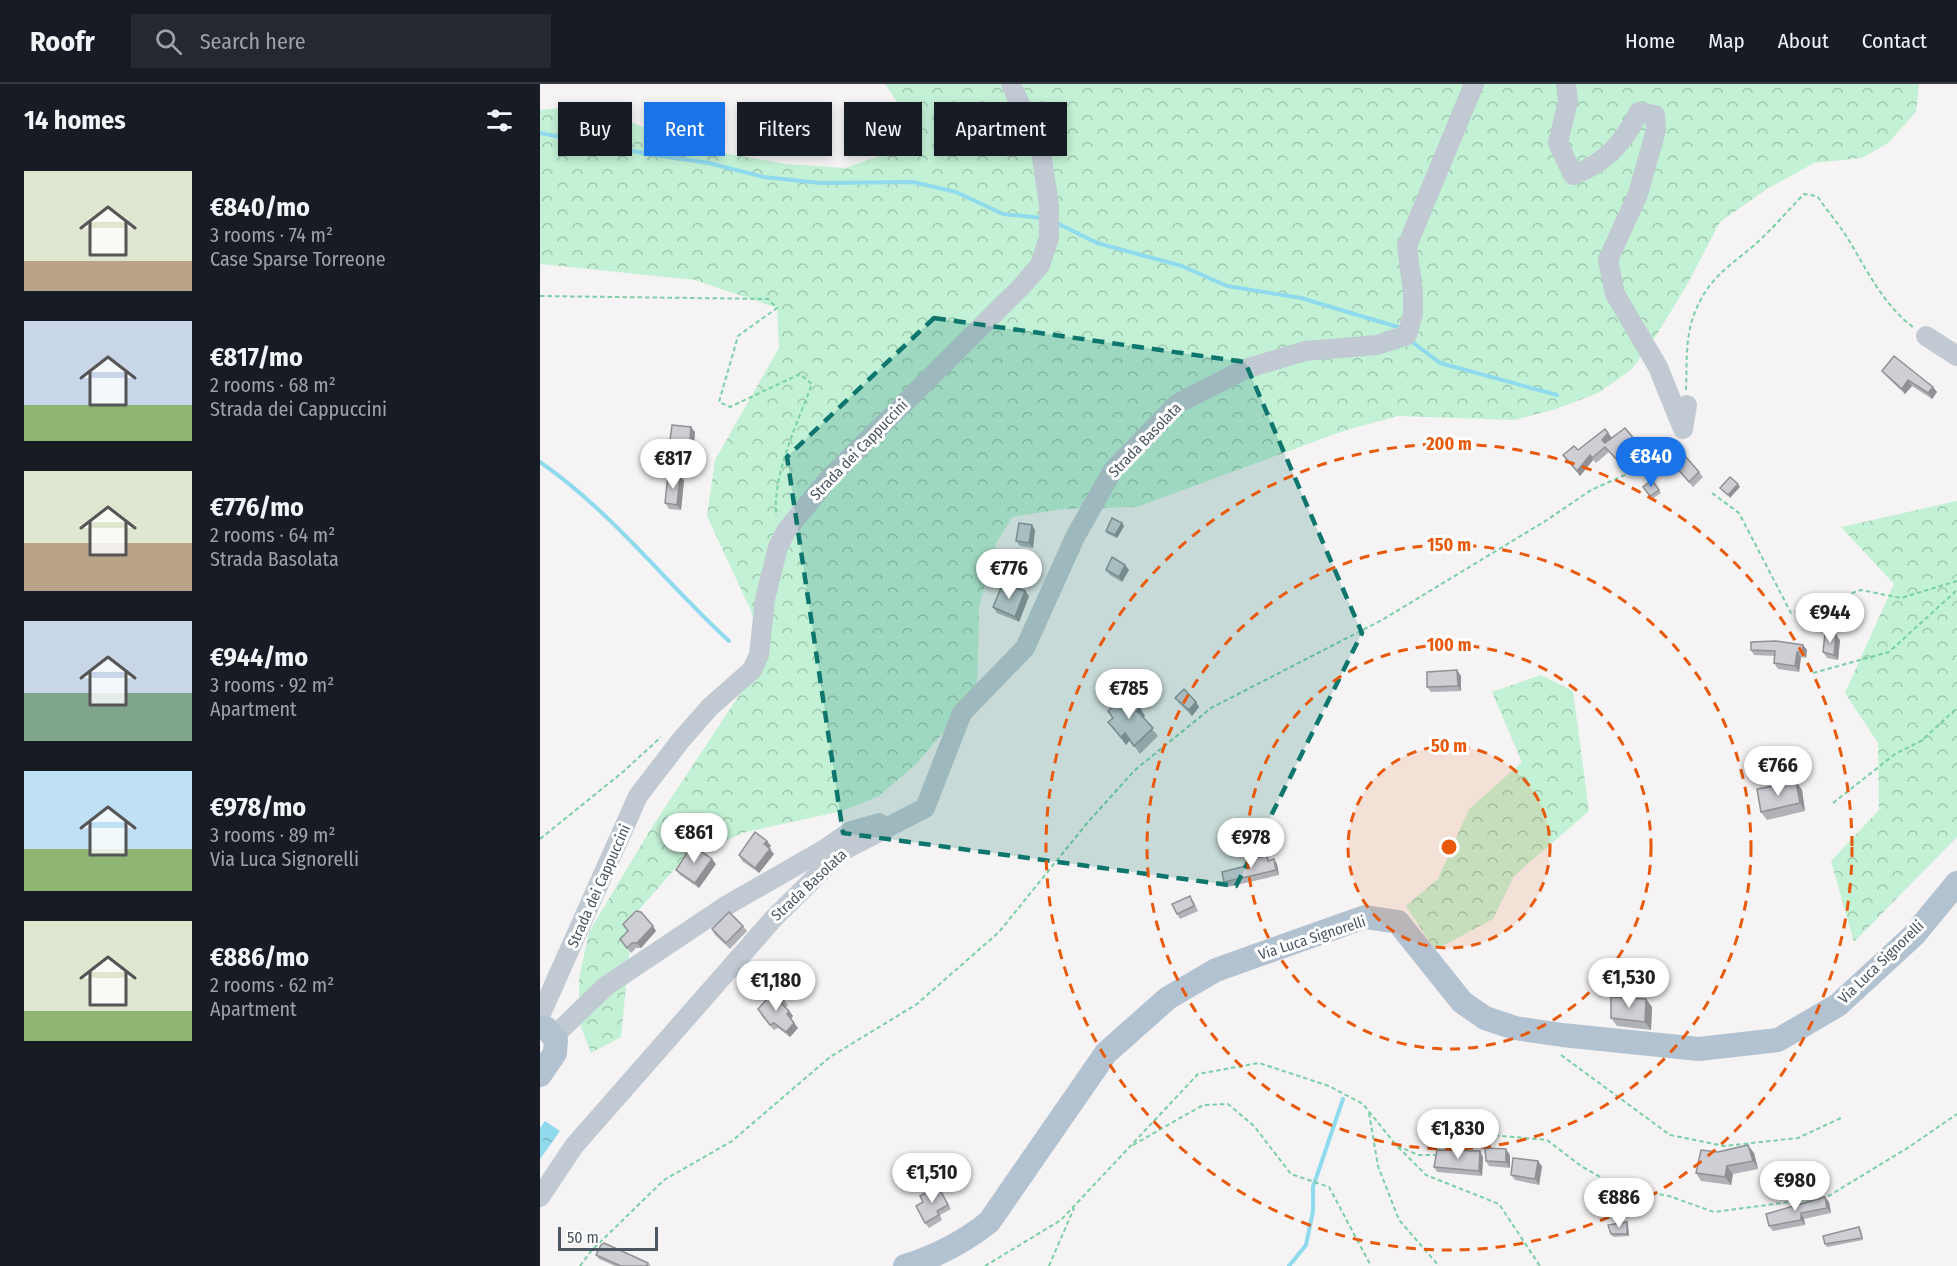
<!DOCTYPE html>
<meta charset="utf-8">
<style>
:root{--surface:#171b24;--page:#242831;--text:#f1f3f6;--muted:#9ea1a6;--line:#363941;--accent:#1a73e8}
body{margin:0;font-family:"Fira Sans Condensed",sans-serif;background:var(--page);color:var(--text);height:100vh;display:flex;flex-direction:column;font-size:22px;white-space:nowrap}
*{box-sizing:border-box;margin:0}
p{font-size:20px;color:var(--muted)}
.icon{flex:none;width:33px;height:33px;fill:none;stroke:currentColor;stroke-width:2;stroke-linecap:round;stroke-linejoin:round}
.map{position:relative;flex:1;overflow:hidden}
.drawer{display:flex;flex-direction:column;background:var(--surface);width:540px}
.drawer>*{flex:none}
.top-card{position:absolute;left:18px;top:18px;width:570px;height:54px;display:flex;gap:12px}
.scale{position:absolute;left:18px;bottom:15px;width:100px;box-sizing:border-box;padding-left:6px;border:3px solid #4a5661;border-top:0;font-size:16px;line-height:21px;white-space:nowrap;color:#4a5661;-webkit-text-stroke:4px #fff;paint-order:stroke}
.price{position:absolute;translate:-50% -51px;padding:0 14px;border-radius:21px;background:#fff;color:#222;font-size:20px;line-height:39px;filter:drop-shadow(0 2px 3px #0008)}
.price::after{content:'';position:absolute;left:50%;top:36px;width:18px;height:14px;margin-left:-9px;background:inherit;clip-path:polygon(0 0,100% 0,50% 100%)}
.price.selected{background:var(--accent);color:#fff}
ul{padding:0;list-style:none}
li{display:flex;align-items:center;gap:18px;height:150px;padding:0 24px}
li span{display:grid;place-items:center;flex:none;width:168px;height:120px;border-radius:0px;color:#555}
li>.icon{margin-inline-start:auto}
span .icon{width:72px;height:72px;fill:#fffc;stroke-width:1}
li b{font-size:26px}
h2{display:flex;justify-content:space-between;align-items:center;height:72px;padding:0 24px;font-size:26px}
.pill{padding:0 21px;border-radius:0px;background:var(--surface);box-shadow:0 3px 9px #0003;font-size:21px;line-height:54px}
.pill.selected{background:var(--accent);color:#fff}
header{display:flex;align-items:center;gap:36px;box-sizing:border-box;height:84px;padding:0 30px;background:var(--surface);border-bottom:2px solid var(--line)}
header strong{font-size:28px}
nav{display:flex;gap:33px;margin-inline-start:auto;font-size:21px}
.search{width:420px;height:54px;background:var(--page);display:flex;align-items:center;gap:15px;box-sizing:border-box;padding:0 21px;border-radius:0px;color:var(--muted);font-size:22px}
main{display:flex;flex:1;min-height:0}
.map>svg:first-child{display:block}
.forest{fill:url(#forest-crowns)}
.water{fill:url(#water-ripples)}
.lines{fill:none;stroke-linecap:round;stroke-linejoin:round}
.stream{stroke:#90daee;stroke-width:4}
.path{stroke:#7ad0a6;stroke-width:2;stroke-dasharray:4.5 3;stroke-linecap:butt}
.minor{stroke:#c1cad2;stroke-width:20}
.major{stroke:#b3c2d1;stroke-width:24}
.wall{fill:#b0b2b7}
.shaded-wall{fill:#909195}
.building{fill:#cdcfd5;stroke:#909195;stroke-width:1.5}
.marked{fill:#0f766e;fill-opacity:0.2;stroke:#0f766e;stroke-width:4.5;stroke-dasharray:12 8;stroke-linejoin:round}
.ring{fill:none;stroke:#e8590c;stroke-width:3;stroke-dasharray:10 8}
.labels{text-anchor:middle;stroke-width:6;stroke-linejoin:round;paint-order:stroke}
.street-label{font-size:15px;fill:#4a5661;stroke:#fff}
.centre{fill:#e8590c;stroke:#fff;stroke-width:3}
.ring-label{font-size:18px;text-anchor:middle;font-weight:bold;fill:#e8590c;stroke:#fff;stroke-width:6;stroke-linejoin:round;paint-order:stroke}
</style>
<header>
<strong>Roofr</strong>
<div class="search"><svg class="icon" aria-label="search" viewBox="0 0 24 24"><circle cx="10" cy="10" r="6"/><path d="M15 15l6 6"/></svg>Search here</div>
<nav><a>Home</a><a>Map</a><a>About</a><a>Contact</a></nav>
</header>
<main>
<section class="drawer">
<h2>14 homes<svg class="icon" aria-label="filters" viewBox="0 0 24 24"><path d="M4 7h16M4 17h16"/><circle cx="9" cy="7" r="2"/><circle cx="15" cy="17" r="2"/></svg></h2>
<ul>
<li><span style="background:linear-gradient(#dfe7d0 75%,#b9a48a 0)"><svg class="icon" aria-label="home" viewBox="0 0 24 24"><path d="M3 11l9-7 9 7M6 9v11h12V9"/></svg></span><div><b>€840/mo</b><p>3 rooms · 74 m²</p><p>Case Sparse Torreone</p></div></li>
<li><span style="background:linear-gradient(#c9d6e8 70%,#8fb573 0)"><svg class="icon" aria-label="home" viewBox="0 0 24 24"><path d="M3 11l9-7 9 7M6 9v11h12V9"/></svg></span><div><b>€817/mo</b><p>2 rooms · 68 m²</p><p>Strada dei Cappuccini</p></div></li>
<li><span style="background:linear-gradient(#dfe7d0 60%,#b9a48a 0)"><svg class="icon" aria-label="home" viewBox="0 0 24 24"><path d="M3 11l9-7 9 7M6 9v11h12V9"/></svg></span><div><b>€776/mo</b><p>2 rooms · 64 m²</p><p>Strada Basolata</p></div></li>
<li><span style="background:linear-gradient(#c9d6e8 60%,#7fa58c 0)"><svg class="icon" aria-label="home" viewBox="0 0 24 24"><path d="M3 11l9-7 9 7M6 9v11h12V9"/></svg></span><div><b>€944/mo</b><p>3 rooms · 92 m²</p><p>Apartment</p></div></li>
<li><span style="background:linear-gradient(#bfe0f5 65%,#8fb573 0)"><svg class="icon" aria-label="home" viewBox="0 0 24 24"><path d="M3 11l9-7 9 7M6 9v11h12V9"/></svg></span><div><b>€978/mo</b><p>3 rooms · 89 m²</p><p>Via Luca Signorelli</p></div></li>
<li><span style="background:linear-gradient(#dfe7d0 75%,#8fb573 0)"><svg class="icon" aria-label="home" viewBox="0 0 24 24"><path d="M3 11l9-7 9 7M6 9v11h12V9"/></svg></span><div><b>€886/mo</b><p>2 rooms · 62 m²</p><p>Apartment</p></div></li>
</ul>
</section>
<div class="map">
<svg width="1417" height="1182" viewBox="0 0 1417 1182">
<defs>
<pattern id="forest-crowns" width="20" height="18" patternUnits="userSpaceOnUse" patternTransform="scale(1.5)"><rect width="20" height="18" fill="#c3f1d5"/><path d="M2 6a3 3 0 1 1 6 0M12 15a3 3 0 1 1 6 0" fill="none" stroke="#a0c6b0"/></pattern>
<pattern id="water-ripples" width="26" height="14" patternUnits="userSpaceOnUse" patternTransform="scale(1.5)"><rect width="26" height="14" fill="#90daee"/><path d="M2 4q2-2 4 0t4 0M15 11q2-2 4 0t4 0" fill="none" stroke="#78b4c4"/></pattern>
</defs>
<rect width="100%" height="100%" fill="#f5f3f3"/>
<g class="forest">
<path d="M345,0h1034l-3,28 -28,31 -26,15 -48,5 -47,26 -47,33 -32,61 -32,53 -24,33 -34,24 -42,16 -42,11 -116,-4 -52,14 -209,77 -74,2 -51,8 -16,27 -17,63 -2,87 -61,70 -37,32 -37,15 -100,22 -63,31 -46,53 -12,120 -30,16 -12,-31v-43l10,-47 63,-105 111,-168 -12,-48 -44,-95 8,-56 64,-112 -2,-40 -82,-28 -155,-16v-154l53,-5 95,42 99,17 58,4 60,-21 10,-19z"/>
<path d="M1417,417v336l-103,105 -23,-81 48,-51 -1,-67 -33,-50 49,-109 -53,-57z"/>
<path d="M1001,591l32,16 16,120 -75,65 -21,43 -58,31 -29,-44 32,-27 31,-70 53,-47 -30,-70z"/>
</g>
<path class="water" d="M5,1037l15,10 -20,28v-31z"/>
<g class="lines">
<g class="stream">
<path d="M0,49l108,21 61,9 55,14 56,6 93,-1 43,10 47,22 39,4"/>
<path d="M515,138l42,21 85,23 45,20 74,12 100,30"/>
<path d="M871,257l29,22 117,32"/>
<path d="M0,378c72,50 125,120 189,179"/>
<path d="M749,1182l17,-21 7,-34v-24l30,-88"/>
</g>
<g class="path">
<path d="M0,212l228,3 9,9 -39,28 -19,66 11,5 70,-33 12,10c-15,41 -39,88 -36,132"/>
<path d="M1146,306c1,-26 -1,-54 9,-78 14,-34 31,-43 57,-65 19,-16 35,-36 52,-53l13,2c9,13 19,25 28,38 20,32 37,70 68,93"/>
<path d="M1172,409l27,20 52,100 70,-23 40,8 56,-17"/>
<path d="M1273,589l76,-21 68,-62"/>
<path d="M1293,719l62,-49 26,-13 36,-33"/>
<path d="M0,755l84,-68 37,-34"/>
<path d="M1021,971l109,80 54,11 74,-8 45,-21"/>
<path d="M829,1029l9,53 21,54 40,46"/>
<path d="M593,1061l70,-40 25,-1 26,22 37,48 38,13 42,79"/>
<path d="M858,1063l28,28 73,29 41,62"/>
<path d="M913,1067l38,-16 56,5 34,26 37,21 51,9 45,16 113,-15 82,-50 48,-33"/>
<path d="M40,1182l12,-16 72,-70 68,-39 98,-84 87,-53 82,-72 89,-110 47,-52 76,-62 171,-88 165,-100 44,-30 45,-20 37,-29"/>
<path d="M445,1182l76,-46 137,-146 61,-11 70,23 34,18 33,41 22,10h18"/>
<path d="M509,1182l25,-58"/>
</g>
<g class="minor">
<path d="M1026,0l2,17 -10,42 15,32c33,-12 51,-33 66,-63l16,3 1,15 -18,64 -30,66 7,34 43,73 25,62 4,-24"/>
<path d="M1386,252l31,20"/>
<path d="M0,932l98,-220 43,-56 29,-33 42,-37 7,-15 6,-56 13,-52 8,-16 43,-53 193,-192 18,-21 9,-27v-33l-8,-53 -30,-68"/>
<path d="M13,953l53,-51 118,-79 101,-58 26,-18 28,-8"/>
<path d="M0,1113l34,-51 200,-228 68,-67 83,-43 37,-95 63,-65 50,-111 38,-67 64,-66 68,-35 60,-18 72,-6 30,-10 6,-21v-21l-6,-47 67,-162"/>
</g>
<g class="major">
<path d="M0,943l6,1 10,12 -1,13 -15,22"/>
<path d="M365,1182c32,-10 58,-23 84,-44l117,-169 62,-55 48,-28 149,-53 33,5 64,80 23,16 30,10 47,7 137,14 79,-9 60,-35 76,-70 43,-52"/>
</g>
</g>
<g class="wall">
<path d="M1354,272l43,36 -5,7 -20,-13 -7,8 -19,-18 -4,-5z"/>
<path d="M155,348l-2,24 -20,-3 -4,-5z"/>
<path d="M1068,349l4,5 29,9 4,6 -21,16 -15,-17 -13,11 -3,-3 -13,16 -17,-21 15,-5z"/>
<path d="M1114,372l45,16 4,5 -10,10 -19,-22 -7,8z"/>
<path d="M140,392l4,5 -3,29 -12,-1 -4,-6z"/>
<path d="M1112,396l9,13 -9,6 -9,-12z"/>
<path d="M582,439l2,3 -7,12 -9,-4 -2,-3z"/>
<path d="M495,446l-2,18 -13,-2 -4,-5z"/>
<path d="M585,481l4,5 -7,12 -12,-7 -4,-5z"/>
<path d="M485,507l4,5 -10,26 -22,-9 -4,-6z"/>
<path d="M1300,556l-2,20 -11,-2 -4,-6z"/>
<path d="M1263,561l4,5 -1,8 -5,-1 -2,15 -21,-3 -4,-6 1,-7 -21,-1 -3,-5z"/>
<path d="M917,586l4,6v15l-30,1 -4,-5z"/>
<path d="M635,614l21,4 3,5 -7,9 -13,-13z"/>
<path d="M600,624l5,8 -2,2 15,18 -18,18 -10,-14 -4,5 -12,-15 -6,-8 5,-4 -5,-7z"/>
<path d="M1256,698l6,8 3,21 -38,9 -6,-8z"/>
<path d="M231,762l-2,2 5,6 -15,19 -17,-12 -3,-6z"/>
<path d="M734,775l3,5 2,11 -51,12 -4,-5z"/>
<path d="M176,780l-17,24 -19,-13 -4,-5z"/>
<path d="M653,816l5,11 -18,8 -3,-5z"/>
<path d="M203,842l4,5 -17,18 -15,-14 -3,-6z"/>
<path d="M116,847l-15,17h-5l-5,5 -11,-14z"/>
<path d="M1106,915l6,8 -1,23 -34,-4 -6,-8z"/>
<path d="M244,916l4,5 -2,2 7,9 -2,3 7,9 -8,9 -12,-9 -4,2 -13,-15z"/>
<path d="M1178,1068l36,1 4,16 -25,5 -2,11 -30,-4 -5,-8z"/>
<path d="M970,1071v13l-21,-2 -3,-5z"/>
<path d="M943,1073l-1,19 -45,-4 -3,-5z"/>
<path d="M1002,1082l-3,19 -24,-5 -4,-5z"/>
<path d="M398,1102l13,23 -11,6 2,5 -13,8 -4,-5 -2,-21z"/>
<path d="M1289,1118l2,11 -27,6 1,6 -32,6 -4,-5z"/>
<path d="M1087,1138l1,3 1,11 -16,1 -2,-3z"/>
<path d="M1319,1143l2,3 2,10 -36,7 -2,-3z"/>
<path d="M56,1171l52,8 3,3h-36l-16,-7z"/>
</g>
<g class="shaded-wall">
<path d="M1368,296l4,6 -7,8 -3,-5z"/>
<path d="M1393,303l4,5 -5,7 -4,-6z"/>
<path d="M151,343l4,5 -2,24 -4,-6z"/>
<path d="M1068,349l4,5 -6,7 -4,-5z"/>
<path d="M1050,371l3,5 -13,16 -3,-5z"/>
<path d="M1130,376l4,5 -7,8 -3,-5z"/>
<path d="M140,392l4,5 -3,29 -4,-5z"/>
<path d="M1198,400l2,3 -10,11 -2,-3z"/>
<path d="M582,439l2,3 -7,12 -2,-3z"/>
<path d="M492,441l3,5 -2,18 -4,-5z"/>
<path d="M585,481l4,5 -7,12 -3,-5z"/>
<path d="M485,507l4,5 -10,26 -4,-5z"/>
<path d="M1296,551l4,5 -2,20 -4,-5z"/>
<path d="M1263,561l4,5 -1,8 -4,-6z"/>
<path d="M1257,568l4,5 -2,15 -4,-6z"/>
<path d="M917,586l4,6v15l-3,-5z"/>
<path d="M656,618l3,5 -7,9 -3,-6z"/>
<path d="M600,624l5,8 -2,3 -6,-8z"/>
<path d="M585,649l5,7 -4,5 -5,-8z"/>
<path d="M1256,698l6,8 3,21 -5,-8z"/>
<path d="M227,757l4,5 -4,4 -3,-6z"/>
<path d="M230,765l4,5 -15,19 -4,-5z"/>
<path d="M172,775l4,5 -17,24 -4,-5z"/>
<path d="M734,775l3,5 2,11 -3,-5z"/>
<path d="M113,842l3,5 -15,17 -4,-5z"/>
<path d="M1106,915l6,8 -1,23 -6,-8z"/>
<path d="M249,927l4,5 -3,4 -3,-6z"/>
<path d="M254,939l4,5 -8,9 -4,-5z"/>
<path d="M1208,1061l6,8 4,16 -5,-8z"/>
<path d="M966,1065l4,6v13l-4,-6z"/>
<path d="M940,1067l3,6 -1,19 -3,-5z"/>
<path d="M998,1077l4,5 -3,19 -4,-6z"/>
<path d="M1187,1082l6,8 -2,11 -6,-8z"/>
<path d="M1285,1113l4,5 2,11 -4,-5z"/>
<path d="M1261,1129l3,6 1,6 -4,-5z"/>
<path d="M1087,1138l1,3 1,11 -2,-2z"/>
</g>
<g class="building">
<path d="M1354,272l39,31 -5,6 -20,-13 -6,9 -20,-18z"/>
<path d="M132,341l19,2 -2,23 -20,-2z"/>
<path d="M1085,344l16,19 -20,17 -16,-17 -13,11 -2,-3 -13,16 -14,-16 11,-9 4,4 27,-21 3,4 -6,7 3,3z"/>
<path d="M1132,357l27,31 -10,10 -19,-22 -6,8 -10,-12z"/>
<path d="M128,391l12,1 -3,29 -12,-2z"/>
<path d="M1190,393l8,7 -10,11 -8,-7z"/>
<path d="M1112,396l7,10 -9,6 -7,-9z"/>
<path d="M572,434l10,5 -7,12 -9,-4z"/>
<path d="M479,439l13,2 -3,18 -13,-2z"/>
<path d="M572,473l13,8 -6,12 -13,-7z"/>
<path d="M463,499l22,8 -10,26 -22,-10z"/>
<path d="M1285,550l11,1 -2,20 -11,-3z"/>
<path d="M1236,557l27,4 -1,7h-5l-2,14 -21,-3 1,-12 -24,-1v-8z"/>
<path d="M917,586l1,16 -31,1v-15z"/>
<path d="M644,605l12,13 -7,8 -14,-12z"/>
<path d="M588,610l12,14 -3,3 16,17 -19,18 -9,-13 -4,4 -13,-15 5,-4 -5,-7z"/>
<path d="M1256,698l4,21 -39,9 -4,-23z"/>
<path d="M215,748l12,9 -3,3 6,5 -15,19 -16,-13z"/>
<path d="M152,761l20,14 -17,24 -19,-13z"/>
<path d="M727,772l1,5 6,-2 2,11 -52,12 -2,-10 28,-7 -1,-6z"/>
<path d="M650,812l4,10 -17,8 -5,-10z"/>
<path d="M96,827l5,1 12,14 -16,17h-5l-5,5 -7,-9 8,-8 -5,-7z"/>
<path d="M189,828l14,14 -17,17 -14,-14z"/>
<path d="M235,906l9,10 -3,3 8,8 -2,3 7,9 -8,9 -12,-9 -4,2 -12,-16z"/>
<path d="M1071,913l35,2 -1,23 -34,-4z"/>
<path d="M1208,1061l5,16 -26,5 -2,11 -29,-4 5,-23 17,2z"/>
<path d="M945,1064l21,1v13l-20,-1z"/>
<path d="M897,1066l43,1 -1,20 -45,-4z"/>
<path d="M973,1074l25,3 -3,18 -24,-4z"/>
<path d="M398,1102l10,19 -11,6 2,4 -14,8 -9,-17 7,-4 -3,-6z"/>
<path d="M1285,1113l2,11 -26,5v7l-32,6 -3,-12z"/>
<path d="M1087,1138v12h-16l-3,-9z"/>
<path d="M1319,1143l3,11 -37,6 -2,-8z"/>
<path d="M64,1159l44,20 -1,3h-26l-25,-11 5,-10z"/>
</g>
<path class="marked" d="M394,234l311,44 117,271 -126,253 -393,-53 -56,-376z"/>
<circle cx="909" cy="763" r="101" fill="#e8590c" fill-opacity=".12"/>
<g class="ring">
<circle cx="909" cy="763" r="101"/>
<circle cx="909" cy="763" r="202"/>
<circle cx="909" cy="763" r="302"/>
<circle cx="909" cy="763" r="403"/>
</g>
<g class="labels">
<g class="street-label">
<text transform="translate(605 356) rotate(-46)" y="5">Strada Basolata</text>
<text transform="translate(319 366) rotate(-46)" y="5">Strada dei Cappuccini</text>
<text transform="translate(269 801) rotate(-43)" y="5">Strada Basolata</text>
<text transform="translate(59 802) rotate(-66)" y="5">Strada dei Cappuccini</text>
<text transform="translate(772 854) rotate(-18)" y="5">Via Luca Signorelli</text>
<text transform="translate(1341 878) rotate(-44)" y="5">Via Luca Signorelli</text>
</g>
</g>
<circle cx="909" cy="763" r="9" class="centre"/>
<g class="ring-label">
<text x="909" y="366">200 m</text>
<text x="909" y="467">150 m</text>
<text x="909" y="567">100 m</text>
<text x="909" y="668">50 m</text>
</g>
</svg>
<div class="scale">50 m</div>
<b class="price selected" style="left:1111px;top:404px">€840</b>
<b class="price" style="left:133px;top:406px">€817</b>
<b class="price" style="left:469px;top:516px">€776</b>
<b class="price" style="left:1290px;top:560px">€944</b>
<b class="price" style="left:589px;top:636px">€785</b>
<b class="price" style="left:1238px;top:713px">€766</b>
<b class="price" style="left:154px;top:780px">€861</b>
<b class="price" style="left:711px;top:785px">€978</b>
<b class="price" style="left:1089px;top:925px">€1,530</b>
<b class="price" style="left:236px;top:928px">€1,180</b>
<b class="price" style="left:918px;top:1076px">€1,830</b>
<b class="price" style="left:392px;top:1120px">€1,510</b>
<b class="price" style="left:1255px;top:1128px">€980</b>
<b class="price" style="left:1079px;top:1145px">€886</b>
<div class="top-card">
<a class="pill">Buy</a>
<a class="pill selected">Rent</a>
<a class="pill">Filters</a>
<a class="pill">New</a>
<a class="pill">Apartment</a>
</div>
</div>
</main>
